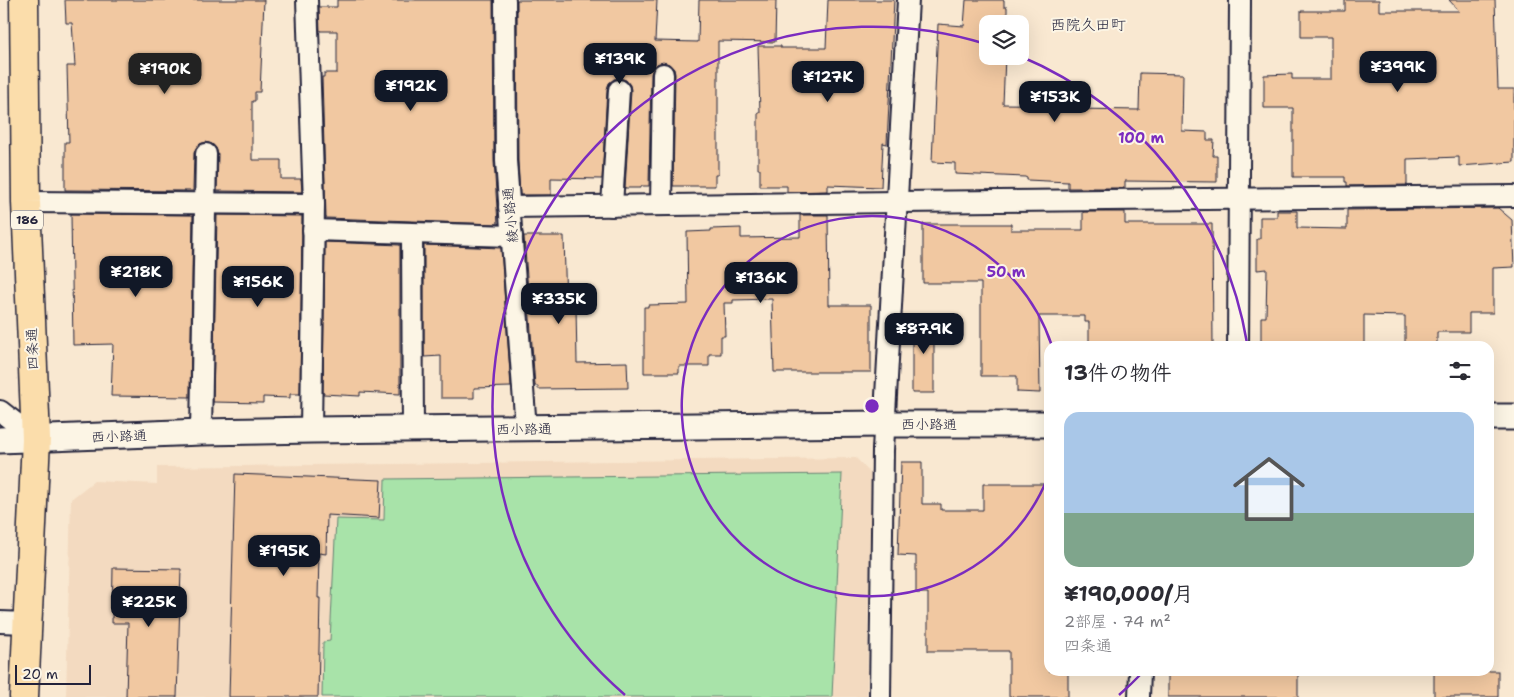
<!DOCTYPE html>
<html lang="ja">
<meta charset="utf-8">
<style>
:root{--surface:#fff;--page:#f7f7f7;--text:#2b2b33;--muted:#7c7c81;--line:#e1e1e2;--accent:#111827}
body{margin:0;font-family:"Shantell Sans","Klee One",sans-serif;background:var(--page);color:var(--text);height:100vh;display:flex;flex-direction:column;font-size:19px;white-space:nowrap}
*{box-sizing:border-box;margin:0}
p{font-size:16px;color:var(--muted)}
.icon{flex:none;width:28px;height:28px;fill:none;stroke:currentColor;stroke-width:2;stroke-linecap:round;stroke-linejoin:round}
.map{position:relative;flex:1;overflow:hidden}
.drawer{position:absolute;left:1044px;top:341px;width:450px;height:335px;display:flex;flex-direction:column;background:var(--surface);border-radius:15px;box-shadow:0 5px 20px #0002}
.drawer>*{flex:none}
.buttons{position:absolute;left:979px;top:15px;display:grid;gap:10px}
.buttons a{display:grid;place-items:center;width:50px;height:50px;border-radius:10px;background:var(--surface);box-shadow:0 5px 20px #0002;font-size:25px}
.scale{position:absolute;left:15px;bottom:12px;width:76px;box-sizing:border-box;padding-left:5px;border:2px solid #22223b;border-top:0;font-size:14px;line-height:18px;white-space:nowrap;color:#22223b;-webkit-text-stroke:4px #fcf5e5;paint-order:stroke}
.price{position:absolute;translate:-50% -42px;padding:0 11px;border-radius:10px;background:var(--accent);color:#fff;font-size:16px;line-height:32px;filter:drop-shadow(0 1px 2px #0008)}
.price::after{content:'';position:absolute;left:50%;top:30px;width:15px;height:11px;margin-left:-8px;background:inherit;clip-path:polygon(0 0,100% 0,50% 100%)}
.price.active{background:#222;color:#fff}
ul{padding:0;list-style:none}
li{display:grid;align-content:center;gap:10px;height:265px;padding:0 20px}
li+li{border-top:1px solid var(--line)}
li span{display:grid;place-items:center;height:155px;border-radius:15px;color:#555}
li>.icon{margin-inline-start:auto}
span .icon{width:90px;height:90px;fill:#fffc;stroke-width:1}
li b{font-size:21px}
h2{display:flex;justify-content:space-between;align-items:center;height:60px;padding:0 20px;font-size:21px}
.map>svg:first-child{display:block}
.built{fill:#f3dac0}
.green{fill:#a8e3a9;stroke:#658272}
.building{fill:#f1c8a1;stroke:#22223b}
.lines{fill:none;stroke-linecap:round;stroke-linejoin:round}
.minor-casing{stroke:#22223b;stroke-width:24}
.tertiary-casing{stroke:#22223b;stroke-width:29}
.primary-casing{stroke:#22223b;stroke-width:31}
.minor{stroke:#fcf5e5;stroke-width:20}
.tertiary{stroke:#fcf5e5;stroke-width:25}
.primary{stroke:#fbddab;stroke-width:28}
.ring{fill:none;stroke:#7b2cbf;stroke-width:2.5}
.labels{text-anchor:middle;stroke-width:4;stroke-linejoin:round;paint-order:stroke}
.shield{fill:#fcf5e5;stroke:#63616e;stroke-width:1}
.shield-label{font-size:12px;font-weight:bold;fill:#22223b}
.street-label{font-size:14px;fill:#22223b;stroke:#fcf5e5}
.neighbourhood-label{font-size:15px;fill:#22223b;stroke:#fcf5e5}
.centre{fill:#7b2cbf;stroke:#fcf5e5;stroke-width:2.5}
.ring-label{font-size:15px;text-anchor:middle;font-weight:bold;fill:#7b2cbf;stroke:#fcf5e5;stroke-width:4;stroke-linejoin:round;paint-order:stroke}
</style>
<div class="map">
<svg width="1514" height="697" viewBox="0 0 1514 697">
<rect width="100%" height="100%" fill="#f9e8d1"/>
<filter id="ink" filterUnits="userSpaceOnUse"><feTurbulence type="fractalNoise" baseFrequency=".02" numOctaves="2"/><feDisplacementMap in="SourceGraphic" scale="10" xChannelSelector="R" yChannelSelector="G"/><feConvolveMatrix kernelMatrix="1 2 1 2 8 2 1 2 1" color-interpolation-filters="sRGB"/></filter>
<g filter="url(#ink)">
<path class="built" d="M856,458l15,16 -4,223h-801l5,-198 23,-18 63,3v-17z"/>
<path class="green" d="M842,474l-10,223h-510l1,-55 7,-1 6,-122 48,1 1,-41z"/>
<g class="building">
<path d="M65,0h199l-4,92h-5v9h-3v59h29v19h20l1,13 -85,-1 1,-37 -2,-6 -4,-4 -6,-2 -6,2 -4,4 -2,5 -1,38 -128,-1v-48h4l-2,-76h8l-3,-43h-6z"/>
<path d="M337,0h156l1,161 4,63 -172,-6 -4,-141h2v-4h13v-42h-17l-1,-24h18z"/>
<path d="M517,0h140l-2,41 43,1 1,-42h77l-1,42 -57,-1v134h-3v11h-42l2,-112 -1,-5 -5,-5 -6,-2 -6,2 -4,4 -2,6 -2,112h-8v2h-16l6,-98 -1,-5 -4,-5 -7,-2 -5,1 -5,4 -2,6 -5,90 -51,-1v17h-31l-2,-34z"/>
<path d="M828,0h66l-7,144 -4,-1 -2,44 -53,-2v6l-41,1v-6h-27v-17h-2v-56h2l-2,-67h23v2h45z"/>
<path d="M966,0h38v7h3v17h-19v32h17l-2,48 73,1v4l63,1 1,-37 43,1 -1,57 25,1v8h7l-1,16h4v26l-92,-1v7h-57v-6l-41,-2v-2l-2,-1 -70,-3v-11l-23,-1 6,-138 26,2z"/>
<path d="M1345,0h34v11h80l-10,-11h46l3,89h16v73l-55,4v-9l-52,2v26l-60,1v-4h-2v-5h-52v-69h-29v-33l28,-1v5h39v-42h-30v-26h44z"/>
<path d="M1498,208l14,12 2,47 -21,1v45h-24v19h-32v14h-32v-30l-41,-1v31h-103v-29h5l1,-48 -10,1v-31h3v-22h17v-6h20v17l50,1v-19z"/>
<path d="M1083,212h42v12h87l1,122h-124v-24h-4v-6h-46l1,77 -23,-1v-16h-36v-93h-58v-59h88v6h72z"/>
<path d="M71,214l122,1 -3,182 -79,-1 2,-52 -40,1z"/>
<path d="M217,215l85,1 -2,178h-10v4l-27,-1v6l-50,-1z"/>
<path d="M800,215h28l1,90h42v67h-97l-2,-73 -39,1v3h-9l1,33h-4v18h-12v12h-30v7h-35v-66h4v-2l40,-1 -1,-72 24,-1v-2l30,-1v10l59,-1z"/>
<path d="M524,236h40l2,71h10l1,56 50,-1 1,26 -90,1v-3h-3z"/>
<path d="M325,242l75,3v149l-40,-2v4l-37,-2z"/>
<path d="M424,245l77,3 10,139 -37,1v10h-33v-42l-17,1z"/>
<path d="M912,320h29l-1,19h-6v54h-22z"/>
<path d="M901,462h21v42h19v6h42v-26h66v187h19v26h-59v-46h-81v-58h-12v-37l-18,-1z"/>
<path d="M235,474l146,6 -2,38 -52,-3 -1,39 -7,-1 -1,45h2l-2,99h-89z"/>
<path d="M113,568l68,1 -4,128h-51l2,-74h-16z"/>
<rect x="1168" y="671" width="130" height="26"/>
<rect x="1434" y="671" width="64" height="26"/>
</g>
<g class="lines">
<g class="minor-casing">
<g id="minor">
<path d="M307,0l7,204 -3,226"/>
<path d="M505,0l1,161 20,268"/>
<path d="M26,202l288,2"/>
<path d="M661,205l2,-131"/>
<path d="M612,206l7,-116"/>
<path d="M509,207l389,-5 616,-6"/>
<path d="M313,230l199,6"/>
<path d="M412,235l1,195"/>
<path d="M1238,346l2,-346"/>
<path d="M0,411l36,28"/>
<path d="M201,432l5,-278"/>
<path d="M0,622l27,1"/>
<path d="M880,697l3,-247 25,-450"/>
<path d="M1139,697l1,-26"/>
</g>
</g>
<g class="tertiary-casing">
<g id="tertiary">
<path d="M1489,417h25"/>
<path d="M0,440l201,-8 110,-2 575,-6h163"/>
</g>
</g>
<g class="primary-casing">
<path id="primary" d="M24,0l2,202 10,237 -12,258"/>
</g>
<use href="#minor" class="minor"/>
<use href="#tertiary" class="tertiary"/>
<use href="#primary" class="primary"/>
</g>
</g>
<g class="ring">
<path d="M1048 477A190 190 0 1 1 1052 346"/>
<path d="M1143 672A380 380 0 0 1 1119 695M625 695A380 380 0 0 1 986 44M1020 56A380 380 0 0 1 1247 343"/>
</g>
<g class="labels">
<rect class="shield" x="11" y="210.5" width="32" height="19" rx="4"/>
<g class="shield-label">
<text x="27" y="224">186</text>
</g>
<g class="street-label">
<text transform="translate(510 215) rotate(-95)" y="5">綾小路通</text>
<text transform="translate(32 349) rotate(-92)" y="5">四条通</text>
<text x="929" y="429">西小路通</text>
<text transform="translate(524 429) rotate(-1)" y="5">西小路通</text>
<text transform="translate(119 436) rotate(-2)" y="5">西小路通</text>
</g>
<g class="neighbourhood-label">
<text x="1088" y="30">西院久田町</text>
</g>
</g>
<circle cx="872" cy="406" r="8" class="centre"/>
<g class="ring-label">
<text x="1141" y="143">100 m</text>
<text x="1006" y="277">50 m</text>
</g>
</svg>
<div class="buttons">
<a><svg class="icon" aria-label="layers" viewBox="0 0 24 24"><path d="M12 4l9 5-9 5-9-5zM3 14l9 5 9-5"/></svg></a>
</div>
<div class="scale">20 m</div>
<b class="price" style="left:620px;top:85px">¥139K</b>
<b class="price" style="left:1398px;top:93px">¥399K</b>
<b class="price active" style="left:165px;top:95px">¥190K</b>
<b class="price" style="left:828px;top:103px">¥127K</b>
<b class="price" style="left:411px;top:112px">¥192K</b>
<b class="price" style="left:1055px;top:123px">¥153K</b>
<b class="price" style="left:136px;top:298px">¥218K</b>
<b class="price" style="left:761px;top:304px">¥136K</b>
<b class="price" style="left:258px;top:308px">¥156K</b>
<b class="price" style="left:559px;top:325px">¥335K</b>
<b class="price" style="left:924px;top:355px">¥87.9K</b>
<b class="price" style="left:284px;top:577px">¥195K</b>
<b class="price" style="left:149px;top:628px">¥225K</b>
<section class="drawer">
<h2>13件の物件<svg class="icon" aria-label="filters" viewBox="0 0 24 24"><path d="M4 7h16M4 17h16"/><circle cx="9" cy="7" r="2"/><circle cx="15" cy="17" r="2"/></svg></h2>
<ul>
<li><span style="background:linear-gradient(#a9c7e8 65%,#7fa58c 0)"><svg class="icon" aria-label="home" viewBox="0 0 24 24"><path d="M3 11l9-7 9 7M6 9v11h12V9"/></svg></span><div><b>¥190,000/月</b><p>2部屋 · 74 m²</p><p>四条通</p></div></li>
</ul>
</section>
</div>
